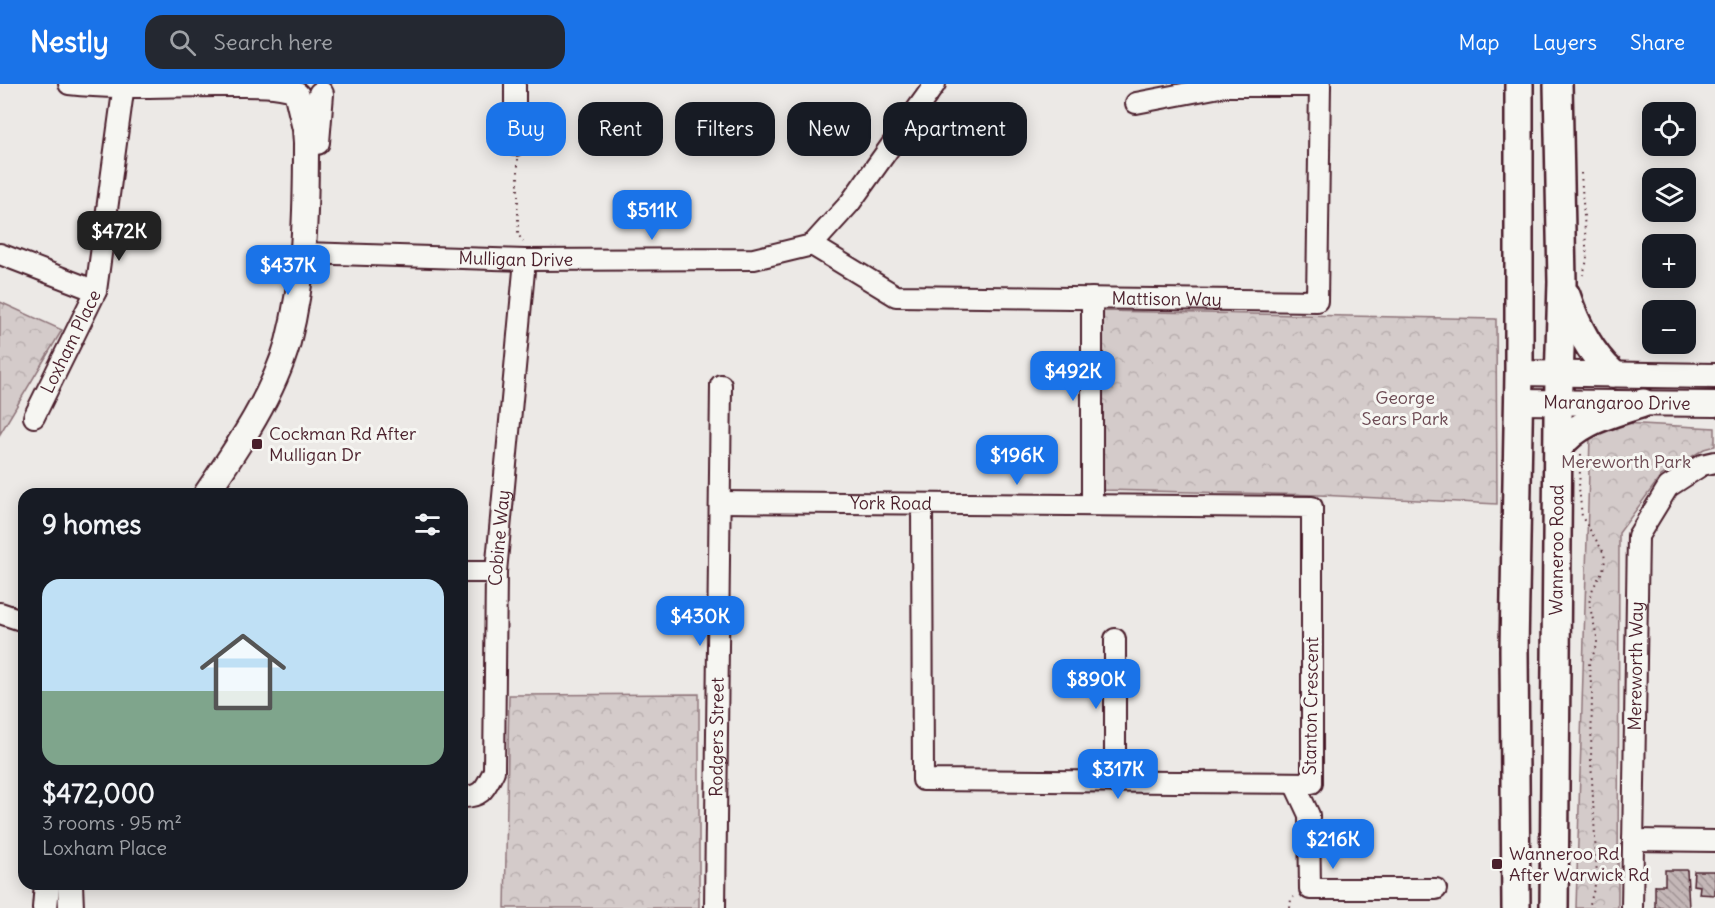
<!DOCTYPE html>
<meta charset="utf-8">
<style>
:root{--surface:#171b24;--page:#242831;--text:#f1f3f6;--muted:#9ea1a6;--line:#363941;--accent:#1a73e8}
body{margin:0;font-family:Delius,sans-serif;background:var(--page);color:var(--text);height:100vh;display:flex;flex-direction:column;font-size:22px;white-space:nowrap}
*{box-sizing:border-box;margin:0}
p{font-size:20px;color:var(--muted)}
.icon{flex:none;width:33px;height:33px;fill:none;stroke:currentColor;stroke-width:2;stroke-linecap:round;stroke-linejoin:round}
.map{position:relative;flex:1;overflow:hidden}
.drawer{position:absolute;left:18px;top:404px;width:450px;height:402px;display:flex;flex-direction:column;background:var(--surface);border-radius:18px;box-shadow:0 3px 15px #0003}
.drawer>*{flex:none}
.banner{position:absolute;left:486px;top:18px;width:570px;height:54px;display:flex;gap:12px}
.controls{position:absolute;left:1642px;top:18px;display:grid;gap:12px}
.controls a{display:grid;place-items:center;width:54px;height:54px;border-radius:12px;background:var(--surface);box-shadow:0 3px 15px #0003;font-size:30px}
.price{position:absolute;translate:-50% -51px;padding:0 14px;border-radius:12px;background:var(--accent);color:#fff;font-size:20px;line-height:39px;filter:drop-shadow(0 2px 3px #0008)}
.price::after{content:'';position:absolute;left:50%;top:36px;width:18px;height:14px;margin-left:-9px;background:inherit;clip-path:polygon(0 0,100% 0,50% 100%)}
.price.current{background:#222;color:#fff}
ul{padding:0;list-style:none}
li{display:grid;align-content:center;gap:12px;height:318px;padding:0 24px}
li+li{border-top:2px solid var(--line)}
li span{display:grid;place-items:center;height:186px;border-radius:18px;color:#555}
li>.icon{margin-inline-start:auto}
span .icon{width:108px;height:108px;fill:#fffc;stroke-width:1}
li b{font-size:26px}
h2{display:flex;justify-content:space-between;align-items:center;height:72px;padding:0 24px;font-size:26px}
.chip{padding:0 21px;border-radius:18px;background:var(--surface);box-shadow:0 3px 15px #0003;font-size:21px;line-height:54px}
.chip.current{background:var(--accent);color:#fff}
header{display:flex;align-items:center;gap:36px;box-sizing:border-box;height:84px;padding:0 30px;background:var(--accent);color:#fff}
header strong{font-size:28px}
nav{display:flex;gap:33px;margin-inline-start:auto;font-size:21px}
.search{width:420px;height:54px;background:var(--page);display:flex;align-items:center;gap:15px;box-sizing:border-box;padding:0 21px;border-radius:18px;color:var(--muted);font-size:22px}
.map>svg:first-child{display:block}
.park{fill:url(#park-crowns);stroke:#8f757a;stroke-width:1.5}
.building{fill:url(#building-back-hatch);stroke:#4a1f2b;stroke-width:1.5}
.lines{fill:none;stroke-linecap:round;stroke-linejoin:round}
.minor-casing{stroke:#4a1f2b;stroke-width:24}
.major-casing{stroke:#4a1f2b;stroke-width:28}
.highway-casing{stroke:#4a1f2b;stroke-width:32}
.path{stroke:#4a1f2b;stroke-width:2;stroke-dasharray:1.5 4.5;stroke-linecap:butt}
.minor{stroke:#f6f6f2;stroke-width:20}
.major{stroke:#f6f6f2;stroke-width:24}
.highway{stroke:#f6f6f2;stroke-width:27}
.poi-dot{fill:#4a1f2b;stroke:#f6f6f2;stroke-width:2}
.labels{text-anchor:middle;stroke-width:6;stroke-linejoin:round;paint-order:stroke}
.street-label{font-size:18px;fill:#4a1f2b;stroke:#f6f6f2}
.park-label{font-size:18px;fill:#6c4a53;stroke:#f6f6f2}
.poi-label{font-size:18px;fill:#4a1f2b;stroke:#f6f6f2;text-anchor:start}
</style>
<header>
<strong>Nestly</strong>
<div class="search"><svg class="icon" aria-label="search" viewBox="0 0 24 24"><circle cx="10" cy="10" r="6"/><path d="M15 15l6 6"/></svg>Search here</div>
<nav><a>Map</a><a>Layers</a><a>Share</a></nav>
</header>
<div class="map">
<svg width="1715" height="824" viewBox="0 0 1715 824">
<defs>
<pattern id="park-crowns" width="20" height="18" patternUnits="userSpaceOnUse" patternTransform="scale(1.5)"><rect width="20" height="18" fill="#d4cbca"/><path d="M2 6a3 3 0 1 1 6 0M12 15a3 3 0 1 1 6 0" fill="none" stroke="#b8aeae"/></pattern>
<pattern id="building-back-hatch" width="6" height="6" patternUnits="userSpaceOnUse" patternTransform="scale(1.5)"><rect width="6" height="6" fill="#c4b7b7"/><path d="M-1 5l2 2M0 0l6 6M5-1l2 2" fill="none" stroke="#a19495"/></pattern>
</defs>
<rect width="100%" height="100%" fill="#ece9e6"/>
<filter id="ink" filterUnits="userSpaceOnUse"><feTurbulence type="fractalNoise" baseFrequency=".0167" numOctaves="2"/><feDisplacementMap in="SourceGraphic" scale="12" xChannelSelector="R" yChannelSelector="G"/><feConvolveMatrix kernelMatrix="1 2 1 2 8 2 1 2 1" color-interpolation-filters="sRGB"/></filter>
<g filter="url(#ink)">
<g class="park">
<path d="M0,218l62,28 -62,104z"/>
<path d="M1102,227l394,8 1,185 -178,-9 -216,-5z"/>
<path d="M1622,339l93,5v18l-11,3 -43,27 -42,57 -1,375h-42l14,-470z"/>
<path d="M699,610v214h-194l4,-213z"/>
</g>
<g class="building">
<path d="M1665,786h22l2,38h-34v-23h10z"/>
<path d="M1694,787h21v24l-16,-1 1,-8 -7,-1z"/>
</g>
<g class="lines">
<g class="minor-casing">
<g id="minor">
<path d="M69,0c54,6 107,1 161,2 21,0 43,-1 64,5"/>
<path d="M1136,19l89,-17h95"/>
<path d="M515,61v-61"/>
<path id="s1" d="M812,161l84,51 421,5 3,-217"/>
<path id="s2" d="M304,169l221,7 229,-1 58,-14 38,-42 85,-119"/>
<path d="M0,170l96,37"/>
<path d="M1092,214v207"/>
<path id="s3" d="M34,333l62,-126 28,-207"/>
<path id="s4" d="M721,418l591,5v276l-389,-3 -1,-276"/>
<path d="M462,488h34"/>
<path d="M0,529l24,8"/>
<path d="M1115,555v143"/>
<path d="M1294,699l15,32 1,74h126"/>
<path id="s5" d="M462,713c21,0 23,-9 32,-26l2,-199 29,-312"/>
<path d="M1633,756l82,1"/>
<path id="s6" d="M715,824l6,-523"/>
<path id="s7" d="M1632,824l6,-372 30,-49 34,-22 13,-3"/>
</g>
</g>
<g class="major-casing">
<g id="major">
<path d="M317,58l4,-48"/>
<path d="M1519,289l196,3"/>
<path id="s8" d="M1519,318l196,2"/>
<path d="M206,410c31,-46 67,-98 82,-152 17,-66 18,-132 18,-199l-1,-14 -8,-34"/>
<path d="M70,800l1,24"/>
<path d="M45,824l2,-24"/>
</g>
</g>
<g class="highway-casing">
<g id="highway">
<path d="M1566,211c10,30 23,57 46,78"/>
<path d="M1558,364c20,-28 54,-34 85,-45"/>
<path d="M1516,824l-2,-258 5,-277v-289"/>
<path id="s9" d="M1554,824l4,-491 4,-135 -4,-198"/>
</g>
</g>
<g class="path">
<path d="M518,75v75l5,8"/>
<path d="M1581,89l6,87 -4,15"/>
<path d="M1581,370l-2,33 3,30 22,36 1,7 -2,10 -10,18 -4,15 8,34v9l-8,17 3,31 -1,66 6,117 -8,31"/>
<path d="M1290,824l1,-9 3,-2"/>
</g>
<use href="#minor" class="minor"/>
<use href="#major" class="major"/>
<use href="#highway" class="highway"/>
</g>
</g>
<g class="poi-dot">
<rect x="251" y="354" width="12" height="12" rx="3"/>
<rect x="1491" y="774" width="12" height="12" rx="3"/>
</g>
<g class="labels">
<g class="street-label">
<text dy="6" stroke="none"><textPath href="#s2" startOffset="212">Mulligan Drive</textPath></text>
<text dy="6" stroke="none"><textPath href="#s1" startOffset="369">Mattison Way</textPath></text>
<text dy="6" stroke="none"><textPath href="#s3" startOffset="84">Loxham Place</textPath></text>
<text dy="6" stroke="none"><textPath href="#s8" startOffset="98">Marangaroo Drive</textPath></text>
<text dy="6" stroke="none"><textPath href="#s4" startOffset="170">York Road</textPath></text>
<text dy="6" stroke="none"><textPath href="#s5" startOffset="278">Cobine Way</textPath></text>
<text dy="6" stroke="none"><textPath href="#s9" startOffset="358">Wanneroo Road</textPath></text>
<text dy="6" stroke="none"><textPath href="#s7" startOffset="242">Mereworth Way</textPath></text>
<text transform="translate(1311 622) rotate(-89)" y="6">Stanton Crescent</text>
<text dy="6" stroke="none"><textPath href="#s6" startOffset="171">Rodgers Street</textPath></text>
</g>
<g class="park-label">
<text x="1405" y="320">George<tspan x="1405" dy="21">Sears Park</tspan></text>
<text x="1626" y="384">Mereworth Park</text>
</g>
<g class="poi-label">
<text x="269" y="356">Cockman Rd After<tspan x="269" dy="21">Mulligan Dr</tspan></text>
<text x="1509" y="776">Wanneroo Rd<tspan x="1509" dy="21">After Warwick Rd</tspan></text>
</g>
</g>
</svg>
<div class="controls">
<a><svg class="icon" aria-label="locate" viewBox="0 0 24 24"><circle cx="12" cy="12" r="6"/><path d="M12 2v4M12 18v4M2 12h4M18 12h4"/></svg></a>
<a><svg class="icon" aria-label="layers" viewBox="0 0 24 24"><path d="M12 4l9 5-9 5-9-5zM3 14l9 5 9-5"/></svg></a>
<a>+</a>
<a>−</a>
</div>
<b class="price" style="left:652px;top:157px">$511K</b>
<b class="price current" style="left:119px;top:178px">$472K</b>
<b class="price" style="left:288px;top:212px">$437K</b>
<b class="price" style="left:1073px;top:318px">$492K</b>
<b class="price" style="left:1017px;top:402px">$196K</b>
<b class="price" style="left:700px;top:563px">$430K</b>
<b class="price" style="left:1096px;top:626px">$890K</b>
<b class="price" style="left:1118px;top:716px">$317K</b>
<b class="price" style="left:1333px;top:786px">$216K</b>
<div class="banner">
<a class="chip current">Buy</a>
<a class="chip">Rent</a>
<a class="chip">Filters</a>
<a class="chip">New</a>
<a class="chip">Apartment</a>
</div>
<section class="drawer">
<h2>9 homes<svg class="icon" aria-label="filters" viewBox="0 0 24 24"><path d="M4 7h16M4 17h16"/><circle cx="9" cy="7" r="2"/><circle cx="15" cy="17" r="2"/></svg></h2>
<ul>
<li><span style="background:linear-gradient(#bfe0f5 60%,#7fa58c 0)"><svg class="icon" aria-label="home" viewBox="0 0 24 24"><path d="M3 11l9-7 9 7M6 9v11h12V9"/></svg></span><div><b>$472,000</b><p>3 rooms · 95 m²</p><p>Loxham Place</p></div></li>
</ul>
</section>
</div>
